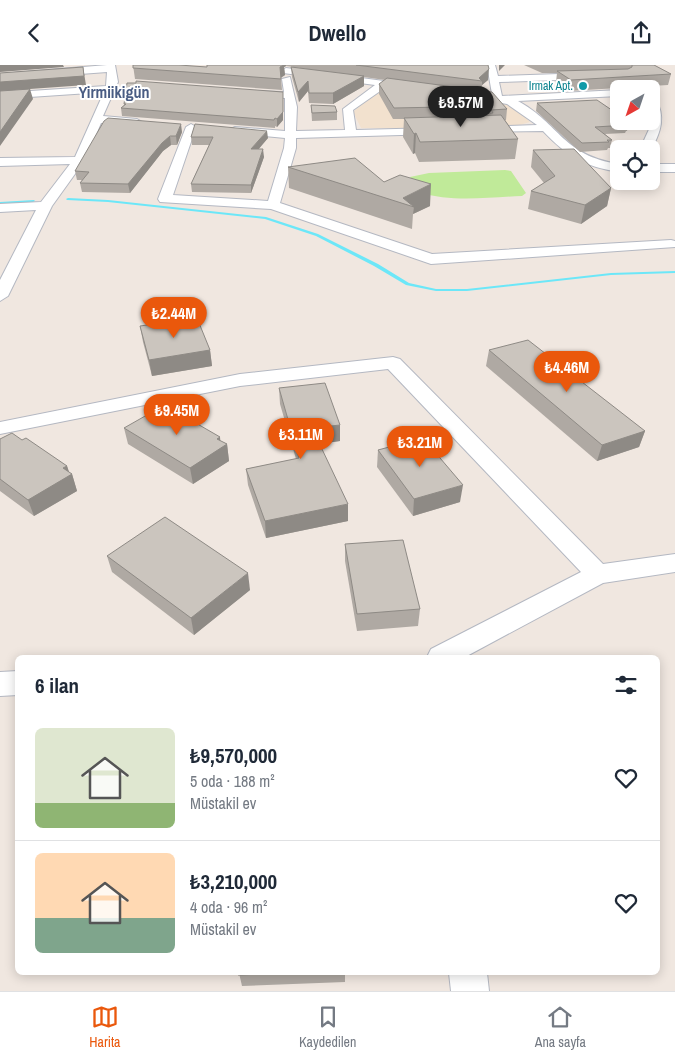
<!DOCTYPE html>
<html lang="tr">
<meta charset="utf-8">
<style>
:root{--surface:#fff;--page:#f6f6f7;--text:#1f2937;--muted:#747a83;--line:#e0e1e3;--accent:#ea580c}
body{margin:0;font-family:"Archivo Narrow",sans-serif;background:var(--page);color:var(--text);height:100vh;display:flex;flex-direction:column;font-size:19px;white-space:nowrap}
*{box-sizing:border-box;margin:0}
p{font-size:16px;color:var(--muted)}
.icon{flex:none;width:28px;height:28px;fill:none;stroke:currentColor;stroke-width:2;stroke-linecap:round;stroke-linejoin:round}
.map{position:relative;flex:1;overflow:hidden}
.sheet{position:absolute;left:15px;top:590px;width:645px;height:320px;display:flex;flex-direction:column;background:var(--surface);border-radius:8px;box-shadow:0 2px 12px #0003}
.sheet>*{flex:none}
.needle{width:32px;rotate:220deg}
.fabs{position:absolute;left:610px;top:15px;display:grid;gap:10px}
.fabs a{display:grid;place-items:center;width:50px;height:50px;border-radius:8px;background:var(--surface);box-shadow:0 2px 12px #0003;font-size:25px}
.price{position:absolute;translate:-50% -42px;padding:0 11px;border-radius:18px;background:var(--accent);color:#fff;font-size:16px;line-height:32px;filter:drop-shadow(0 1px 2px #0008)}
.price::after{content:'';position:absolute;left:50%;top:30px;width:15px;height:11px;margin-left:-8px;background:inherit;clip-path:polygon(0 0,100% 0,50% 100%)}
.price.current{background:#222;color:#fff}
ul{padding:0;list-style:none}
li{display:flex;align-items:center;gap:15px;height:125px;padding:0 20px}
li+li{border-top:1px solid var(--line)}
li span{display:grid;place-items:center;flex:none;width:140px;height:100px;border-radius:8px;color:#555}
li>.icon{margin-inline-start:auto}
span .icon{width:60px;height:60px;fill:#fffc;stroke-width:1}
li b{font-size:21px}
h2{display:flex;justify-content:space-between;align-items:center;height:60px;padding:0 20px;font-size:21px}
header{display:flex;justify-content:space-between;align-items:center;height:65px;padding:0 20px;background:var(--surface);font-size:22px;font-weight:700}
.tabs{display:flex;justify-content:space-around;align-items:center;height:70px;border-top:1px solid var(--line);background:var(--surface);font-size:14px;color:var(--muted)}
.tabs a{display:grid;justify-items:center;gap:2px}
.tabs .current{color:var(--accent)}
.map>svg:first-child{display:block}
.education{fill:#f2e1ce}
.green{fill:#c0ea99}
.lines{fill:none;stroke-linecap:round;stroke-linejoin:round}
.stream{fill:#6ce7f8;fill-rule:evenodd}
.street-casing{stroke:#b4b8c2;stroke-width:2}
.street{fill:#fff;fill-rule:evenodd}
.wall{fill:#afa9a3}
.shaded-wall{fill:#8e8a85}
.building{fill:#cbc5be;stroke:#8e8a85}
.culture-dot{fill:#0f9aa8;stroke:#fff;stroke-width:2}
.labels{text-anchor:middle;stroke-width:4;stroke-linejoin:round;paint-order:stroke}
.far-culture-label{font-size:12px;fill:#0d838f;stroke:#fff;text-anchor:end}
.far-district-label{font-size:16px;font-weight:bold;fill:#495c83;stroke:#fff}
</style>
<header><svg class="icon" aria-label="back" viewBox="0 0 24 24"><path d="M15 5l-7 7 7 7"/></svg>Dwello<svg class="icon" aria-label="share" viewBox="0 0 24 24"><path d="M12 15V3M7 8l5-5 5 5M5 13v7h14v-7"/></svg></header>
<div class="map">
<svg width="675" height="926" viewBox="0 0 675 926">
<rect width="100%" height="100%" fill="#f0e7e0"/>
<path class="education" d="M378,25l122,13 15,4 15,15 -11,3 -75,3h-83l-8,-16z"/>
<path class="green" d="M505,105l6,1 15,22 -4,3c-34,1 -70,7 -103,-4l-9,-15 19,-4z"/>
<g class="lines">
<g class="stream">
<path d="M68,133l40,2 158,17 52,17 60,30 31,19 27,6h31l144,-16 64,-2v2l-64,2 -144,16h-31l-30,-6 -32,-19 -58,-30 -51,-17 -157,-17 -41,-2 -1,-1z"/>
<path d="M34,135l1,1 -2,1 -33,2v-2z"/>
</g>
<g class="street-casing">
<g id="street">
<path d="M107,0h8l3,17 -15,34 34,3 5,3 -5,3 -36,-2 -16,37 -33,46 -44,90 -8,5v-21l36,-70 -36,2v-8l41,-2 29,-38 -70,2v-8l75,-1 29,-65 -104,7v-6l106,-7 1,-14 -107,8v-6z"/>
<path d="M487,0h8l3,11 90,-3 5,3 -5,3 -89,3 3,14 117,-6v6l-101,5c42,23 45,55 101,63v8c-36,-6 -51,-15 -76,-41l-68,1v-4l4,-1 58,-2 -30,-21 -44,-8 -2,-2 5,-3 26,3z"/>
<path d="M286,3l128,17v4l-3,1 -25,-3 -33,23 3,20 80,-2 6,3 -6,3 -140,4v10l-16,55 152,51 239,-14 4,1v6l-244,17 -160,-55 -111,-7 -2,-3 28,-72 5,-3 5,3 -23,68 95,6 16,-53 1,-10 -50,-5 -6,-3 6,-3 50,4v-33l-35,-2 -5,-3 2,-2 37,1 -2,-13 8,-2 7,30 -1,24 49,-1 -2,-21 32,-24 -92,-12 -2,-2z"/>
<path d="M651,32l4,1c11,18 6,34 -4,52l-11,-1 11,-24z"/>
<rect x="651" y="99" width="24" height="8"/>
<path d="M393,292l7,2 203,205 72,-10v18l-72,11 -138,74h-38l4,-8 150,-77 -193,-203 -148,17 -240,48v-12l240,-48z"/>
<path d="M18,606v24l-18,1v-24z"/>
<path d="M449,908h38l2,18h-38z"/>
</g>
</g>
<use href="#street" class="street"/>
</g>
<g class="wall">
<path d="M133,0l74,2v-2h281v15l-6,5 -1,6 26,18 -1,11h-1l13,19 -3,20 -96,3 -4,-9 -2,1 -10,-17 1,-18h-11l-14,-25v-10l6,-4 -21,-3v9l-31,18 -24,-1 -1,-12 -9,11 -7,-25 -1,-10 17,2 -22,-3 -2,1 1,8 -4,3 1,12 -147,-11z"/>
<path d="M524,0h130l17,9 -3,11 -99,6 -13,-9 1,-9h-15z"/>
<path d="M127,18l156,37 -6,7 -2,-1v2l-153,-12 -1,-8 3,-3z"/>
<path d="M537,38l92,20 -2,8h-1l-1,2 -20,1 7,6 -2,8h-2l-1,2 -27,2 -44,-41z"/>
<path d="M311,40l26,7v8l-25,1z"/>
<path d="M195,59l73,14 -10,11 6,8 -13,36 -59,-1 -1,-8 18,-39h-17l-1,-8z"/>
<path d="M182,67l-5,13h-6l-8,6 -33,42 -48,-1 -2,-9 2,-3h-5l-2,-9z"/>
<path d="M533,85l78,38 -4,18 -26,18 -53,-15 3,-18 13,-8 -13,-16z"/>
<path d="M288,102l96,15 46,24 -17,8 -1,15 -123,-41z"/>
<path d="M140,261l70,24 2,16 -60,10 -9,-34z"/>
<path d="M489,285l156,81 -6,16 -42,14 -111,-95z"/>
<path d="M279,323l61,37v16l-21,3 29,77 -82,17 -18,-53 -2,-16 50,-10 -16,-55z"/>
<path d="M171,348l49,24v4l7,3 2,17 -36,23 -65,-40 -4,-16z"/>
<path d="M0,374l22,1 45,26 2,6 3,2 5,17 -43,25 -34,-25z"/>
<path d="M378,385l82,52 -47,14 -36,-49z"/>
<path d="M345,479l75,65 -2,17 -61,5 -12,-70z"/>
<path d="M107,491l143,34 -56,45 -82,-63z"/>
<path d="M239,908h106v9l-103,4z"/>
</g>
<g class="shaded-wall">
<path d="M0,0h63l1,2 -64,5z"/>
<path d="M279,0h7v1l-2,1 1,8 -5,3z"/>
<path d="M499,0h6l-6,6z"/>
<path d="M83,2l3,18 -56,4 3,10 -33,47v-64z"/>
<path d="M489,4l-1,11 -6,5v-4l-3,-3z"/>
<path d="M364,11v10l-31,18v-11z"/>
<path d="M308,16v10l-9,11 -1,-10z"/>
<path d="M283,27v28l-6,7v-8z"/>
<path d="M181,59l1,8 -5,13 -1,-9z"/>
<path d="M267,66l1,7 -16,19 -1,-8z"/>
<path d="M416,68l-1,20 -2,1 1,-20z"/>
<path d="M170,71l1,9 -8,6 -33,42 -2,-9 34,-41z"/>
<path d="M263,84l1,8 -13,36v-8z"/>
<path d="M431,119l-1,22 -17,8 1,-7 -11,-9z"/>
<path d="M611,123l-4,18 -26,18 4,-19z"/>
<path d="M210,285l2,16 -60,10 -3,-16z"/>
<path d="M340,360v16l-28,4v-17z"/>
<path d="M645,366l-6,16 -42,14 5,-16z"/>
<path d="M220,372l1,11 6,-4 2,17 -36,23 -3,-16 27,-29z"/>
<path d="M67,401l3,9 2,-1 5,17 -43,25 -6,-16 35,-32z"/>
<path d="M463,420l-3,17 -47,14 1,-17z"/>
<path d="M348,439v17l-82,17 -1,-17z"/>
<path d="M248,508l2,17 -56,45 -3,-17z"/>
</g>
<g class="building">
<path d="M133,0h46l28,2v-2h77l-4,2 1,12 -148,-11z"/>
<path d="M356,0h132l1,4 -10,9 3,3z"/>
<path d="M632,0h22l17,9 -100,6 -14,-9 71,-2 4,-2z"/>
<path d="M83,2l1,9 -84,6v-9z"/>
<path d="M291,2l73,9 -31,17h-24l-1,-12 -10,11z"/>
<path d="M387,13l105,14 15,17 -16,1 2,3 -54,1h4l-1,-7 -48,1 -15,-24z"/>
<path d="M136,16l147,11v20l-6,7 -2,-1 -1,2 -153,-12 5,-4h-2l3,-21h9z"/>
<path d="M30,24l-30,43v-41z"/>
<path d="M597,35l22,15v6h8l2,2h-4l2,2 -32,2 17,13h-5l2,2 -27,1 -45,-40z"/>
<path d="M311,40l24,1 2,6 -25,1z"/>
<path d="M501,50l17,24 -98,3 -4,-9 -2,1 -10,-16z"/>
<path d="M108,53l73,6 -5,12h-6l-8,7 -34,41 -48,-1 9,-11 -14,-1 29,-50z"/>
<path d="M195,59l72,7 -16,18h12l-12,36 -60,-1 22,-47h-22z"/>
<path d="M574,84l37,39 -26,17 -54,-14 24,-15 -22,-26z"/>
<path d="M355,93l29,24 16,-7 31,9 -28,14 11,9 -126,-40z"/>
<path d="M197,253l13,32 -61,10 -9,-34z"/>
<path d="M528,275l117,91 -43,14 -113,-95z"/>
<path d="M325,318l15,42 -28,3 36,76 -83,17 -19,-52 53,-11 -20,-70z"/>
<path d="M161,342l10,6 4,-2 45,26 -3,2 10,5 -37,24 -66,-40z"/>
<path d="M12,368l10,7 4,-2 41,28 -4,2 9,6 -44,26 -28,-21v-40z"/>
<path d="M423,373l40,47 -49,14 -36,-49z"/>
<path d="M165,452l83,56 -57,45 -84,-62z"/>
<path d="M403,475l17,69 -63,5 -12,-70z"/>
<path d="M239,908h50l-51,2z"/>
</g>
<circle class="culture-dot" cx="583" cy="21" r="5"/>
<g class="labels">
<g class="far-culture-label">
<text x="573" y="25">Irmak Apt.</text>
</g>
<g class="far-district-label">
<text x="114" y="33">Yirmiikigün</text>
</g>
</g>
</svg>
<div class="fabs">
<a><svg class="needle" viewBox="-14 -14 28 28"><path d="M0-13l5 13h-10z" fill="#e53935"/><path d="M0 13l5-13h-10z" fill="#747a83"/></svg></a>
<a><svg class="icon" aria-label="locate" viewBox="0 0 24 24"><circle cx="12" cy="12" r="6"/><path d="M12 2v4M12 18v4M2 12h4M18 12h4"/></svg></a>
</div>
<b class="price current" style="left:461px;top:63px">₺9.57M</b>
<b class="price" style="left:174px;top:274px">₺2.44M</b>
<b class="price" style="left:567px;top:328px">₺4.46M</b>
<b class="price" style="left:177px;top:371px">₺9.45M</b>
<b class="price" style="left:301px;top:395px">₺3.11M</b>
<b class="price" style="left:420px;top:403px">₺3.21M</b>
<section class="sheet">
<h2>6 ilan<svg class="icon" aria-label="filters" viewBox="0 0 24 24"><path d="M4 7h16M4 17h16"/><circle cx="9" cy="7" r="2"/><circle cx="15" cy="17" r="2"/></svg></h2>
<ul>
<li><span style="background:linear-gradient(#dfe7d0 75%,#8fb573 0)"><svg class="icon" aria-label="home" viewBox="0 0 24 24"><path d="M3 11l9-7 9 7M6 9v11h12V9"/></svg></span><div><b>₺9,570,000</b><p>5 oda · 188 m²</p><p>Müstakil ev</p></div><svg class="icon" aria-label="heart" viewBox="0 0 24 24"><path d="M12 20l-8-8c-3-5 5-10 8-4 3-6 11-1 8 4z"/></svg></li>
<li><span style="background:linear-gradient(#ffd9b3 65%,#7fa58c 0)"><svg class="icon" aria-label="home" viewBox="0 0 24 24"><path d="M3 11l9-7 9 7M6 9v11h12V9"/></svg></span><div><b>₺3,210,000</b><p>4 oda · 96 m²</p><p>Müstakil ev</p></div><svg class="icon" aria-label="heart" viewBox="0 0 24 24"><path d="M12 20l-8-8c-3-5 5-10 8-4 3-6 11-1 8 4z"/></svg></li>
</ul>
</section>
</div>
<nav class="tabs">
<a class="current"><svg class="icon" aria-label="map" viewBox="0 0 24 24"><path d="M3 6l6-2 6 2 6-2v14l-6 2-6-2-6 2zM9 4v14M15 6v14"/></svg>Harita</a>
<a><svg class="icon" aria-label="saved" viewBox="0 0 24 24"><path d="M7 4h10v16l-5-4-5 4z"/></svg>Kaydedilen</a>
<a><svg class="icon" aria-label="home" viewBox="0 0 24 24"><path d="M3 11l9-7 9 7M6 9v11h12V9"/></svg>Ana sayfa</a>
</nav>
